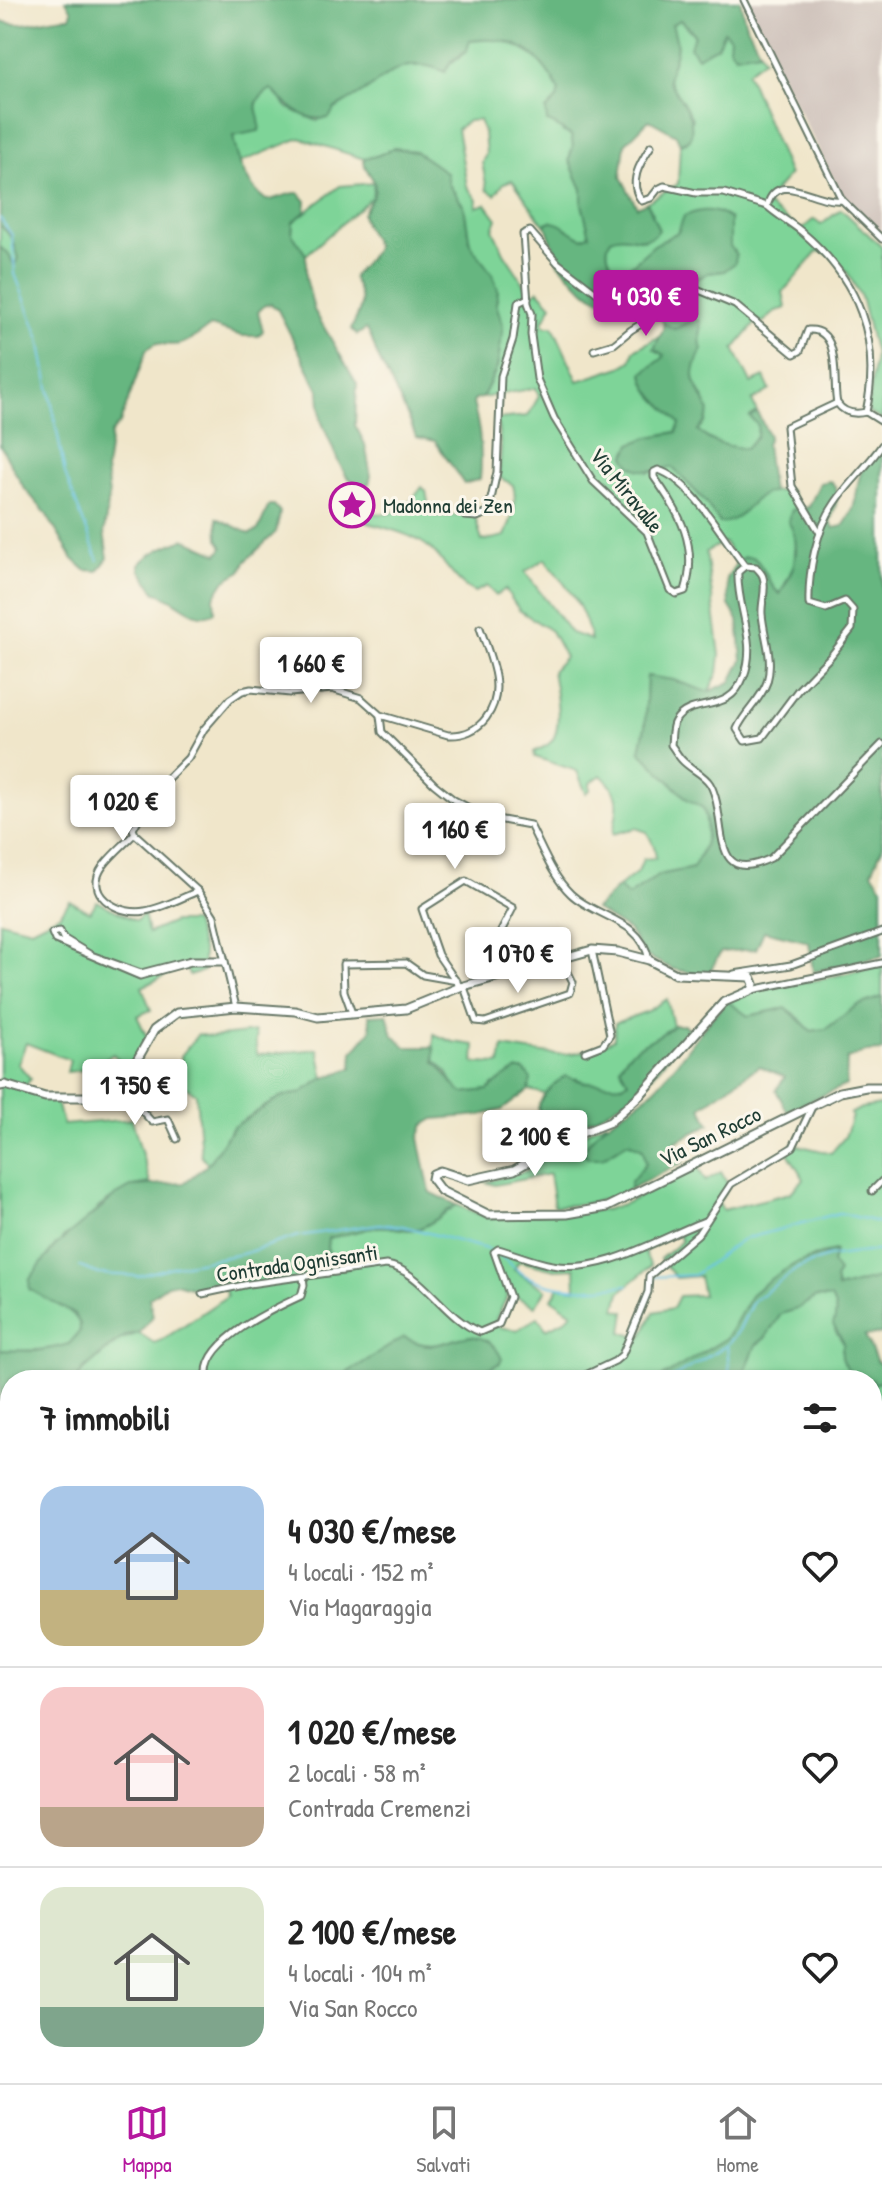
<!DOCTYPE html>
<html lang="it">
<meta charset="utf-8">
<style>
:root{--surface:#fff;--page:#f2f2f2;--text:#222;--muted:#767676;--line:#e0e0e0;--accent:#b5179e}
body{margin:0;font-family:"Patrick Hand",sans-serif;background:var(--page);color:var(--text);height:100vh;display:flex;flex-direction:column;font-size:30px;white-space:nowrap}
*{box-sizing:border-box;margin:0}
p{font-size:26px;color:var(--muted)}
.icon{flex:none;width:44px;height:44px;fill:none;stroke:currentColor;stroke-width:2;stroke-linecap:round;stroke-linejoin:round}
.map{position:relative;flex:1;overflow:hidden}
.panel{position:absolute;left:0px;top:1370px;width:882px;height:714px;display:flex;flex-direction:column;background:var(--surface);border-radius:32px 32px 0 0;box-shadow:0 2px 6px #0004}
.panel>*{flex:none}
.price{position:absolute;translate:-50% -68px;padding:0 18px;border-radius:8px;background:#fff;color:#222;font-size:26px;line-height:52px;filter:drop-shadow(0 2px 4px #0008)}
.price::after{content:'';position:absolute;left:50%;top:48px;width:24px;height:18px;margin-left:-12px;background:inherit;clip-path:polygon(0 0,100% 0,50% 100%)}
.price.current{background:var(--accent);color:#fff}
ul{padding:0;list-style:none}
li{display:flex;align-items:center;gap:24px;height:200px;padding:0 40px}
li+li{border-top:2px solid var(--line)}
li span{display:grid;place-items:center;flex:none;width:224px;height:160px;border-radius:24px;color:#555}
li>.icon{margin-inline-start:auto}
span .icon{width:96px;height:96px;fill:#fffc;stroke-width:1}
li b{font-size:34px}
h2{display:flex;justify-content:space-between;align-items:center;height:96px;padding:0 40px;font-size:34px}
.tab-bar{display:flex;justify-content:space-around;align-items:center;height:112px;border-top:2px solid var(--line);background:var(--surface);font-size:22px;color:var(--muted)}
.tab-bar a{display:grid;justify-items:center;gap:4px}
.tab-bar .current{color:var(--accent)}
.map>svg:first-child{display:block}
.industrial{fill:#cec1ba}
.green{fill:#7ed498;stroke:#4e8866;stroke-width:2;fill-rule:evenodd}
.forest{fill:#66b680;stroke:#427a5a;stroke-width:2}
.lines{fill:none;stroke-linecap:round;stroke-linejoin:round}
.stream{stroke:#69c5e7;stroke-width:2}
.street-casing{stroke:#687868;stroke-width:9}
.secondary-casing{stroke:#687868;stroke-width:11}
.street{stroke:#fff;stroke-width:5}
.secondary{stroke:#fff;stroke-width:7}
.labels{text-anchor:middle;stroke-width:6;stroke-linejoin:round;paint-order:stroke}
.street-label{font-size:22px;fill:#1f3d34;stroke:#fbf7ec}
.poi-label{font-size:22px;fill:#1f3d34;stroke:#fbf7ec;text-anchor:start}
</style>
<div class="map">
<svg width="882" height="2083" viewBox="0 0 882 2083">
<rect width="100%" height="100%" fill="#fbf7ec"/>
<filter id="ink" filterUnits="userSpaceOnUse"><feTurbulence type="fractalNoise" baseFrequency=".0125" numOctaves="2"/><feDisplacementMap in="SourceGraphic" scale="16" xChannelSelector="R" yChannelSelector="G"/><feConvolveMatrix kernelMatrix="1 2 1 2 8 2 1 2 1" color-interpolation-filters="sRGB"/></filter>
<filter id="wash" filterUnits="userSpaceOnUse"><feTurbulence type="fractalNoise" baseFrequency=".006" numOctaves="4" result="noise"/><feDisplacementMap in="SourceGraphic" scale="32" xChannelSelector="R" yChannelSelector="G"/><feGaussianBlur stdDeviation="1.8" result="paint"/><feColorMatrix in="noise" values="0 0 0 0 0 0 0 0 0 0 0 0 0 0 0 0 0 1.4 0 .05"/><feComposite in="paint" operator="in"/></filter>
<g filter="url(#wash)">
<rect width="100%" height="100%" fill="#f0e6ca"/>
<path class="industrial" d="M743,0h139v236l-39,-38z"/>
<g class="green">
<path d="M680,20l14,15 26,2 4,-7 6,7 5,18 25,-4 4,8 -17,13 42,103 -25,28 37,27 13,-11 7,6 20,-16 41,38v173l-14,-8 7,-58 -14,-57 -14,-25 -16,-17 -13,-4 -35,41 3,16 -9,3 -15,12 -4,-3 -24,29 17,34 13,-6 6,13 -18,11 5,11 -7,5 8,8 -1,12 -12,12c-19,-4 -34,-5 -48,-19l7,-31 -12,-22 9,-47c-16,0 -32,2 -43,-14l2,-10 -4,-12 20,-3 32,-18 16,-2 12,-16 -6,-9v-27l-48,6 -4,7 -51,37h-11c-8,-8 -12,-20 -5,-30l6,-4 27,5 9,-27 -6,-11 31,-18 2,-40 7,-2 5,-24 -24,-38c5,-28 14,-24 4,-56z"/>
<path d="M498,39c33,11 44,20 61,51l-2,9 -11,11 17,22 8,3 2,11 -4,14 13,29v15l8,31 -8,3 -31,-17 -5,2v4c-13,-15 -21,-31 -34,-47l-8,3 -9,12 -8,-5 -5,-28 4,-8 -2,-21 -5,-13 -11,1 -11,8 10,57 10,14 -1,7 10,-3 11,15 -4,10 11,24 27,41 7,-4 14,15 -9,17 2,4h8l25,55 43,-14 10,-6 3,-11 26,-14 -6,13 10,6 -1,4 -20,14c4,26 25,32 37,51l-4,8 -11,2 -17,38 24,-5 32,33 16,23 45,-31 25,-2 11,20 -7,22 1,31 -15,31c-13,-10 -13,-26 -27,-37h-8l-8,5 -13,-20 -18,10 14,103 -2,18 -10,20 -35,-13 -26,-3 -2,50 -5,24 47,48 16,9c8,25 2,39 -10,60l-34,7 -31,21 -10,-9 20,-15 5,-13 13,-1 -2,-12 -7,-14 -11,-4 -23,6c4,-29 12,-36 -12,-59l-11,8v7l-4,3 -9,-22 -42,-14 -1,-5c6,-3 13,-6 17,-10 13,-15 4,-53 1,-71l13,-14 -14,-26 -32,-21 -14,-21 -9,7 -9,-10 -12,6c-19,-7 -29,-30 -44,-43 -17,-15 -44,-20 -65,-27l-1,-9c33,2 37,1 57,-26l4,4 4,22 9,4 35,-4 8,28 23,-5c7,-17 13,-34 8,-51l-14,-8 2,-28 -4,-30 31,-3 11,-20 -4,-8 -53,10 15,-30 6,-42 -7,-22 2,-14 -28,-46 -12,-46 -9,-14 -2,-11 -32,-22 -22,-3 -14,7 -15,4 -64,-21 -61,25 -7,-27 28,-11c-7,-17 -5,-26 11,-36l17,19 29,13 81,-53c19,-6 44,3 61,-10 4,-4 8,-12 11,-17zM545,559c22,29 38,43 46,81l-20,-7 -46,-61z"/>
<path d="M374,183l-2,14 -66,58 -14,-21 1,-12 47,-36z"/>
<path d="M0,225c11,9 16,20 19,33l-5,8 -5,-11 -9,-8z"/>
<path d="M70,901l20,11 7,-11 39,20 8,-8 4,20 26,-11h20l9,31v18l-13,5 -6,-10 -42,21 9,23 -14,6 10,21 -16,34 -18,-17 -23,15 -23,3 3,-12 -44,-17 -8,21 13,15 -10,11 35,8 7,27 69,-6 18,64 -17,3 -18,10 -16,11 -18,20 -17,10 -25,31 -2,25c17,7 63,29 33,50 -11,8 -57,8 -70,7v-429l31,8 28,-14z"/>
<path d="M882,965v32l-25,9 -31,23 -15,2 -17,-18 -15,-4 -31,7 -21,-15 18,-13h15l58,-8z"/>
<path d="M667,999l6,27c-18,16 -42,17 -53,41l9,15c-12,7 -40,3 -52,-4l-32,16 -16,-4 -1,-7 -34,1 -5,6 -26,3 -7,-4 -9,-17 -14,-14 1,-24 19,8 22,3 -1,18 26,1 3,-17c48,7 66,15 111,-8l1,-16 33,-12z"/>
<path d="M255,1032l2,23 61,-6 6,29 -23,15 -26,7 -42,27 -25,37 -7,-9 -5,-61 -13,-9 -2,-29 17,-22 13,3z"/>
<path d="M882,1105v172l-45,12 -5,-26 3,-12 -15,3 -25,10 -26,16 -16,14 -26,44 -67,41 -241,1 22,-9 38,3 -18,-36c-22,8 -36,10 -57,0l-64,39v3h-267l46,-40 20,-7 15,10 8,-3 65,-44 -5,-14 57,-8 31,-1 23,-13 -6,-12 1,-10c16,-3 33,-8 49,-11 16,-2 28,6 43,1 16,-5 23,-16 37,-23l29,12 119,-7 21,-7 72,-36 7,14 16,-9 8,14 -11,17 5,7 67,-17 14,-14 -16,-26 4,-9 39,9 14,-16 7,-21 -2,-2 11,-6zM677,1232l5,9 -22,18 16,19 23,-2 4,19 -24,1 -6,12 -19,4 -13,26 -19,-6 3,-20 -9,-3 4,-17 31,-26 -7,-14zM519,1261l32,8 24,-1 1,21 -17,-2 -7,12 20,14 -7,7 -19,9 -8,-12 -21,13 -18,-3 -3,-8 13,-26 26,13 11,-16 -32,-20z"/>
<path d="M607,1121l-24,29 1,4 18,4 26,-16 15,7 3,14 -16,20v6c-23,12 -50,17 -76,17l-5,-32 -54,11 -9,-3 40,-11 34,-25z"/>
<path d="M816,1297l15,1 5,11 -1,21 9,14 1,20 11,16h-115l15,-35 9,-7 16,-24 16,-5z"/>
<path d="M882,1381v127l-10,-3v-121z"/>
<path d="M10,1431v293l-10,13v-293z"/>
<path d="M882,1580v58l-10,-12v-37z"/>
<path d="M10,1753v42l-10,5v-40z"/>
<path d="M872,1965l10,4v41l-10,12z"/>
<path d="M882,2026v57h-28l5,-9h13v-31z"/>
<path d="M188,2074h68l8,9h-69z"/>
<path d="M314,2074h49l-4,9h-56z"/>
<path d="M413,2074h176l2,9h-174z"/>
<path d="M648,2074h79v9h-100l7,-5z"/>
<path d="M770,2074h77l-4,9h-65z"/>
</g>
<g class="forest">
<path d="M66,0h674l5,22 15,29 -25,4 -6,-8 1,-10 -6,-6 -7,15 -20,11 -7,-10 4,-12 -5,-8 -9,-7 -8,4c10,32 1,28 -4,56 11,19 29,35 22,59l-10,5 -4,-9 -27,-15 -24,24 -4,33 16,30 10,-5 12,28c-14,19 -31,0 -48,9 -7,10 -3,23 5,30h11l27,-24 24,-13 6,-16c18,-7 30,-8 46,3v27l6,9 -1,8 -11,8 -16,2 -32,18 -55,4 -7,8c-23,-1 -42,-25 -56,-41 0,-11 -10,-24 -12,-39 12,-5 24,10 36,15l8,-3 -8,-31v-15l-13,-29 4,-14 -2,-11c-10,-4 -14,-11 -24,-13l-1,-12 11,-11 2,-9c-21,-39 -43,-55 -89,-49l-4,11 -15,9 -6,11c-38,-17 -52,0 -82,20 -9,6 -19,11 -28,16l-6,10c-25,5 -42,-13 -58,-29 -27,17 -8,21 -12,42l-26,5c4,24 12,49 33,64 13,0 21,-8 33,-7l7,8 -1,11 -12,10 -1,12 14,21v23l8,32 43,74 -2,41 10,19 6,32 -2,8 -11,1 -11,-8 -9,-16 -17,-41 -2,-30 -41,-80 -7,-6 -6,1 -7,7 5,19 -5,5h-16l-31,-10c-21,14 -28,23 -54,17l-10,6 -27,74 -9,10 -5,37 3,26 -5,36 4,26 -10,13 -13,-1 -12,-11 -28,-47 -21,-24 -24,-43v-198l9,8 5,10 5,-7 -8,-23 -11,-10v-205c20,11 48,-4 70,-3l2,-6z"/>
<path d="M393,148l22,3 32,22 2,12 15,21 6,38 22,30 6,16 -2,14 7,22 -4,29 -2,13 -15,30 -7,1 -2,4c7,26 10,49 7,76l-16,5 -29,-43 -19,-4c-10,-28 -24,-51 -37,-78 -5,-10 -6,-21 -13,-30l-9,6 -6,-6c12,-23 14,-27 2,-51 4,-10 23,-23 22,-33 -2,-10 -11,-16 -13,-31 4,-8 11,-14 13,-24 1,-14 -12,-18 -11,-31l15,-4z"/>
<path d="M694,319l6,2c2,10 -2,18 2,28 -16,34 -5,32 7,63l-4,11 -7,7c13,15 29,15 47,19l12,-12 1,-12 -8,-8 7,-5 12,24 -3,9 6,47c-21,2 -29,31 -52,31l-16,-23 -32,-33c-17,3 -38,10 -47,-11l6,-12 18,-7 28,-5 3,-8c-13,-19 -33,-25 -37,-51l20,-15 1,-3 -10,-6 9,-19v-7l12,6z"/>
<path d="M882,447v401l-10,24 10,15v69l-69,16 -4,-30 -45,-11 -8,18 -35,3 -11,19 2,1 -11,3 -28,-6 -29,-14 -15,-24 -34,-22 23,-22 10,9 31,-21 34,-7c12,-21 18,-35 10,-60l-16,-9 -47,-48 5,-24 2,-51 26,4 35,12 23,-10 11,-22 -4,-40 -9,-15 -2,-27 10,-16 8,-5h8c14,11 14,28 27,37 15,-24 23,-48 8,-73l4,-11 17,-3 11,-24 10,-2c14,11 4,27 0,42l4,5 9,-2c25,-32 1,-50 39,-79z"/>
<path d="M269,505h5l6,7 -4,20 -31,30 -4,9 -16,9 -11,17 1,15c-20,13 -39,-16 -59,-19l-16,-24v-5c12,-13 28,-19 45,-25l33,15 5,-7 -5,-8 -1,-21 33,16 8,-4z"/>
<path d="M882,997v54l-16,1 -19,7 -1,26 -59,26 -11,-21 9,-13 -26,-11 -58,41 9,17 -35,18 9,20 -54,27v-6l16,-20 -3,-14 -15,-7 -26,16h-14l-5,-7c17,-30 47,-39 71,-62 27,-27 46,-61 73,-88l21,15 38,-8 25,23 15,-2 30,-23z"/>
<path d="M387,1014l6,21 13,12h28l1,15c12,10 16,24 28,31l25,-3 15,-12 14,-8h7l7,9 -2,11 -27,20 -21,5 -47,4 -10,6 -5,13 11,54 27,13c-14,7 -21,17 -37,23 -15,5 -27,-3 -43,-1 -16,3 -33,8 -49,11l-1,10 6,12h17v8l-71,6 -61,9 -21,6 -21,-6 -9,2 -18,13 4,18 -14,17 -12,2 -16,11 -29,25 -4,8 -68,1v51l-10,13v-94l36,1 21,-4 12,-3 11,-13v-7l-6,-10 -45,-25 1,-10 25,-33 60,-50 18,-10 51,-3 24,-19 25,-37 48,-30 20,-4 23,-15 28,-10 1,-16 18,-22 -2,-15z"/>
<path d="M674,1025h10l5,4c-16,21 -32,44 -52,62 -22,18 -56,35 -83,45l-16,-27c3,-14 16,-26 28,-33l18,6 39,3 5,-4 -8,-14c11,-24 37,-26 54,-42z"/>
<path d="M835,1251l-3,12 7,9 -4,8 2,9 45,-12v57l-17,2 12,26 5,3v16l-10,3v-4l-18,-2c-7,-11 -17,-21 -10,-35l-11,-18c4,-10 4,-18 -2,-27l-15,-1 -19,12 -16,5 -16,24 -9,7 -15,35h-84l70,-42 25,-44 17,-14 26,-16z"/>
<path d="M470,1336c17,2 25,7 32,23l-2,4 -21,11 -37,-3 -23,9h-79l-1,-2 65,-41c32,16 36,4 66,-1z"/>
<path d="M10,1795c0,24 -4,43 -6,67l-4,3v-65z"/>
<path d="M872,1812l10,4v117l-10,-1z"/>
<path d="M10,1938v136h178l7,9h-195v-135z"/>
<path d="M256,2074h58l-11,9h-39z"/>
</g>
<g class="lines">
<g class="stream">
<path d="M0,218l12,17 3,39 25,65 25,135 33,86"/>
<path d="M498,1254c10,7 19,18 30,23 32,16 66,12 100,8"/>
<path d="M80,1267l19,7 39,2 38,-10 66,-12 56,-18 81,-12 24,2 87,24"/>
<path d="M652,1277l42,-2 47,-35 98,-27 43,10"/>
<path d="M727,1345l3,35"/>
<path d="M669,1380l58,-35 11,-13 15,-31 45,-33 29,-11 55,-7"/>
<path d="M872,1647h1"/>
<path d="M881,1650h1"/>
<path d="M0,1828l10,-13"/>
<path d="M0,1978l10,-10"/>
<path d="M0,2028l10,9"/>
<path d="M88,2074l14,9"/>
<path d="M293,2083v-9"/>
</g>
</g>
</g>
<g filter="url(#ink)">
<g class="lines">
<g class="street-casing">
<g id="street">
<path d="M744,0l98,200 40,39"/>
<path d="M651,146c-11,17 -24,37 -9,55l9,-3 7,-9 6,-3 32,7h28l43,13"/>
<path d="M842,200c-27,4 -64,-32 -75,6 11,10 23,16 35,26 56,47 80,108 64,180"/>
<path d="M594,350l20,-6 17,-14 25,-15 -2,-19"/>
<path d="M866,412c-12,3 -22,1 -29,-9 -5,-17 6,-76 -29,-73l-8,21 -6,3 -59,-49 -36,-15 -80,11 -22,-8 -39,-30 -28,-32 -7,3 5,69 4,11 -1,21 6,44 17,39 39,63 54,51 23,58 6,4 9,-3c14,-45 -5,-78 -31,-114v-5l4,-2c33,9 66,70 87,96l-7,6c-2,35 20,69 6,104 -15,41 -52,19 -69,45 -4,6 -3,16 -4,24 4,5 7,11 11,15 8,9 22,14 28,24 19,33 -3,105 61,74l111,-114"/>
<path d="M866,412l16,10"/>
<path d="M465,516l12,1 8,-3 4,-6 8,-36 4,-96 12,-37 5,-36 10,-5"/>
<path d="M820,533l-28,-47 -6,-59 51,-24"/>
<path d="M745,566l11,1c2,3 6,6 7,10 4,11 -2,26 -1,37 2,24 12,44 5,68 -6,18 -22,29 -30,47l8,12 17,-3 36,-48 32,-33 22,-28 1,-19 -8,-9 -19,8 -17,-5c-1,-32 7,-74 26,-101 14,-21 33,-37 47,-58"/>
<path d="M380,716l2,16 52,52 20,16 32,17 44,8c12,23 22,51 41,69 25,24 71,25 78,66"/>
<path d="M134,834c-10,11 -27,24 -34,37 -14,27 23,45 45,40 18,-3 36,-13 53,-20"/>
<path d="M224,960h-33l-50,13 -50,-18 -28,-17 -3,-7 -8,2 3,7 85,36 51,-14h34"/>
<path d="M734,974l57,-9 91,-33"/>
<path d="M460,987l-22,-32 -16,-46 44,-28 47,27 -20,39 13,28"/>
<path d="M464,987l12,34 9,1 85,-29 3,-11 -12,-23"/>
<path d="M752,990l130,-27"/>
<path d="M236,1007l-22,-91 -16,-25 -63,-57 -2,-5 20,-36 35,-35 16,-29 26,-30 12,-8 9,-2 39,4 42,-4 29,9 19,17 68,20c15,1 29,-5 38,-17 21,-27 4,-61 -6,-90"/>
<path d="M352,1013l-8,-22 -1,-27 63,-1 17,12 34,6"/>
<path d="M585,1052l18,-7 7,-10 -18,-85"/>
<path d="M111,1091l22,10 19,21 16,-3 9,20"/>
<path d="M872,1191l10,-10"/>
<path d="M202,1294l47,-10 137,-19c36,5 57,53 94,67l19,-8 11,-27 -16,-45 4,-3c18,5 36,13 54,16 51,10 109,-28 155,-45"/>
<path d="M213,1380l-6,-6c-2,-34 68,-66 94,-78l3,-11 -1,-8"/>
<path d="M575,1380l40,-19 7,-6 26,-63 1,-16 49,-42 33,-50 62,-37 19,-40"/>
<path d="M872,1655l7,-9c-2,-20 -6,-40 3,-59"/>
<path d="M872,1742l5,3 5,-3"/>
<path d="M0,1761l10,-7"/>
<path d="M0,1969l10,-16"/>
<path d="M773,2074l10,9"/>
<path d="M617,2083l13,-9"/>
<path d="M842,2083l10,-7"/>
</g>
</g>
<g class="secondary-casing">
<g id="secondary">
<path d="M0,1086l5,-1 40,12h43l17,-3 24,-20 25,-44 23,-17 59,-6 59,4 23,6 88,-8 54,-22 132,-37 26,2 31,8 27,14 75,3 3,7 -2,6 -28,12 -83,92 -31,28 -41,16 -55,32 -46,10 -28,-9 -7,3 -1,5 9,12 48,24 78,-1 40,-7 233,-115 26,-5h16"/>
<path d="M872,1514l10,3"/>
<path d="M872,1635l10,10"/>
<path d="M872,1937l10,1"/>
<path d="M872,1960l10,3"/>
<path d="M872,2036l10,-19"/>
<path d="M851,2083l2,-9"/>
</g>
</g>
<use href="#street" class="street"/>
<use href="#secondary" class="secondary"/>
</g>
</g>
<defs>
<g id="sight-ring" transform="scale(2.3)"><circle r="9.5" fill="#fbf7ec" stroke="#b5179e" stroke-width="1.5"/><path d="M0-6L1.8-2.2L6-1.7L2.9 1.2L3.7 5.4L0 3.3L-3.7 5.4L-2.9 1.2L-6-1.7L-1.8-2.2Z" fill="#b5179e"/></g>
</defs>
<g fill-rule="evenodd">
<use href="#sight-ring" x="352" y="505"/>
</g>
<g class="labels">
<g class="street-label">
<text transform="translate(627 490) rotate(51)" y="8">Via Miravalle</text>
<text transform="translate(710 1136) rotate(-26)" y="8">Via San Rocco</text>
<text transform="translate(297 1263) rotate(-8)" y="8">Contrada Ognissanti</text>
</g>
<g class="poi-label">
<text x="383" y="513">Madonna dei Zen</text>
</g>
</g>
</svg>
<b class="price current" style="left:646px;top:338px">4 030 €</b>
<b class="price" style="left:311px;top:705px">1 660 €</b>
<b class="price" style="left:123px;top:843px">1 020 €</b>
<b class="price" style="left:455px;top:871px">1 160 €</b>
<b class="price" style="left:518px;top:995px">1 070 €</b>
<b class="price" style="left:135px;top:1127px">1 750 €</b>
<b class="price" style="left:535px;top:1178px">2 100 €</b>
<section class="panel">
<h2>7 immobili<svg class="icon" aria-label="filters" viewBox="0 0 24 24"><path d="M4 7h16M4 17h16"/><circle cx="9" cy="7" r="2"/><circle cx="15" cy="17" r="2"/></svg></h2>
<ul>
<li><span style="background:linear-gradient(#a9c7e8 65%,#c2b280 0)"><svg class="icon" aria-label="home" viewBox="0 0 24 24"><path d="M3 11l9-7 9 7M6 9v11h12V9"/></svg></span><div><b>4 030 €/mese</b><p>4 locali · 152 m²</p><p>Via Magaraggia</p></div><svg class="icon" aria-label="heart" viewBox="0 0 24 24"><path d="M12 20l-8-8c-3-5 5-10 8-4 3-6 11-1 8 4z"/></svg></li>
<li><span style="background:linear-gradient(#f6c9c9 75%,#b9a48a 0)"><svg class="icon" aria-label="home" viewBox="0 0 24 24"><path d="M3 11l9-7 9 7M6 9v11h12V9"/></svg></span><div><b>1 020 €/mese</b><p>2 locali · 58 m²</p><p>Contrada Cremenzi</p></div><svg class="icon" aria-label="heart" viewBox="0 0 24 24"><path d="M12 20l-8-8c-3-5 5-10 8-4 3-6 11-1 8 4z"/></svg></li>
<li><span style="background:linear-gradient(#dfe7d0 75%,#7fa58c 0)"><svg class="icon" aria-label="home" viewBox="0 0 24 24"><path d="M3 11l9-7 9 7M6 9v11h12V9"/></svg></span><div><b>2 100 €/mese</b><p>4 locali · 104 m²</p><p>Via San Rocco</p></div><svg class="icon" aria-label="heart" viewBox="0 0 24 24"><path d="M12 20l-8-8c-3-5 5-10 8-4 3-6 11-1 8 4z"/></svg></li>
</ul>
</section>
</div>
<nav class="tab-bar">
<a class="current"><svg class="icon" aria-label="map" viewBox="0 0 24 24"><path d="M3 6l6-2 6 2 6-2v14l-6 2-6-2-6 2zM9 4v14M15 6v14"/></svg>Mappa</a>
<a><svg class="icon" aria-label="saved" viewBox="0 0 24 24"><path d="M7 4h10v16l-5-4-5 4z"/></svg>Salvati</a>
<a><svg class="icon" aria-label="home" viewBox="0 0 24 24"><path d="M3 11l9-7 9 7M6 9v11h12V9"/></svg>Home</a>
</nav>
